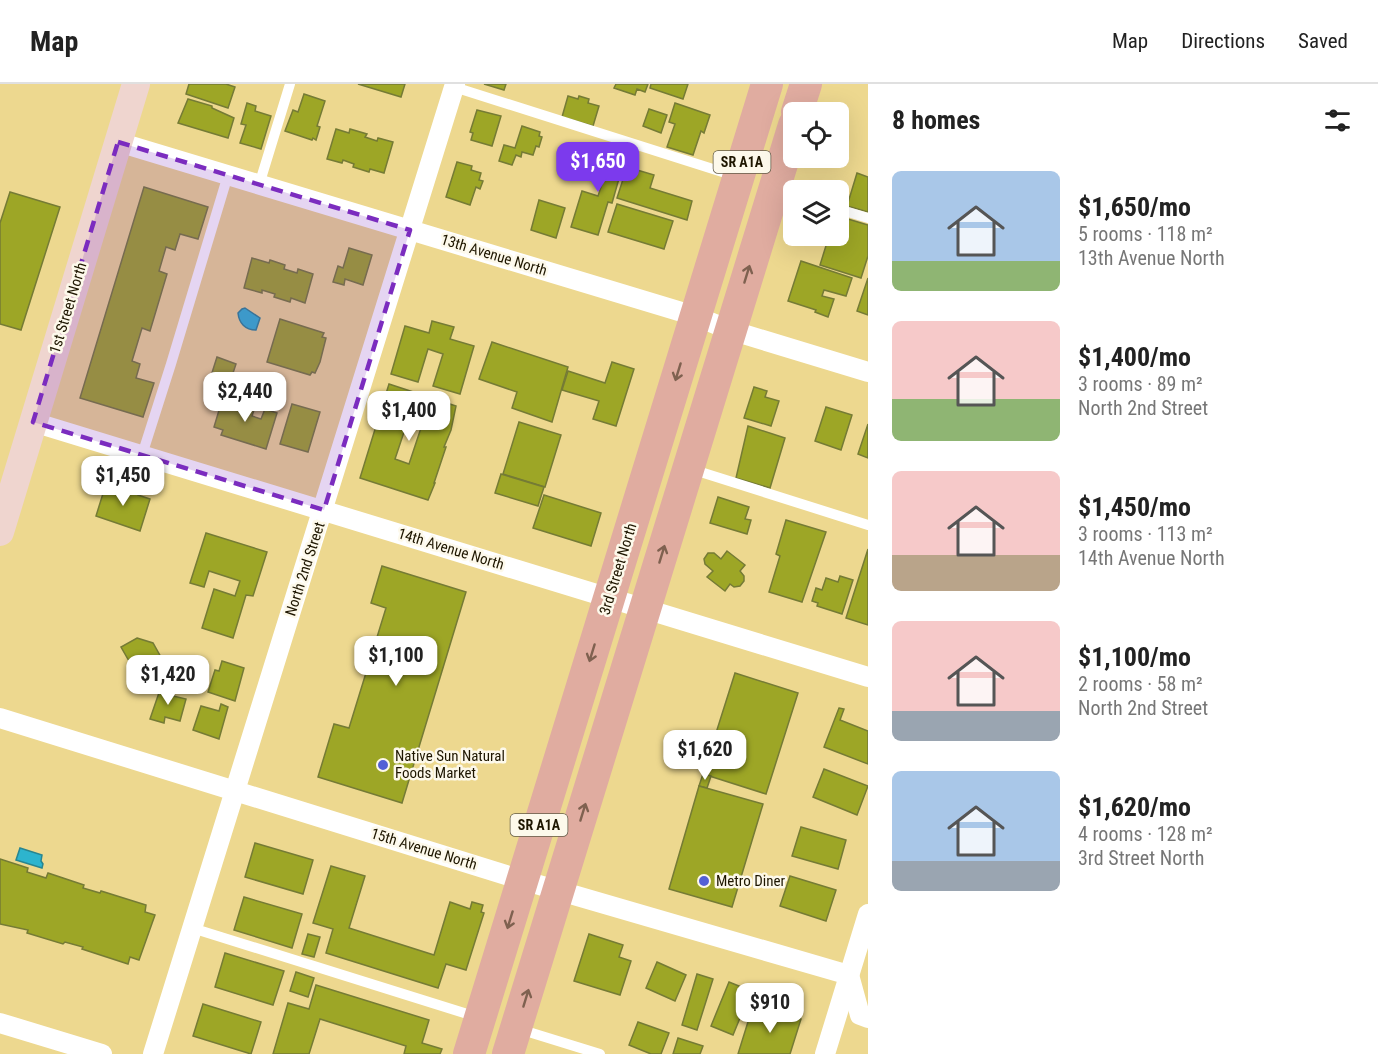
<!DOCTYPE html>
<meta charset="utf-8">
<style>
:root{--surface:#fff;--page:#f6f6f6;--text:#222;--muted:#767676;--line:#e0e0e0;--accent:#7c3aed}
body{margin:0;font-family:"Roboto Condensed",sans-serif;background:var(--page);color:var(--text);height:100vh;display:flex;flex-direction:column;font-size:22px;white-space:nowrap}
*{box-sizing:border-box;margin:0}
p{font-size:20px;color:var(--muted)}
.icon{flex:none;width:33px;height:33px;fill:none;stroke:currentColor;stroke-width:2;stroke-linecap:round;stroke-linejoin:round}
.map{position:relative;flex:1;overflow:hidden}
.details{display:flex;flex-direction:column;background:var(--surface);width:510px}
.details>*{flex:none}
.controls{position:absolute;left:783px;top:18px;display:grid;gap:12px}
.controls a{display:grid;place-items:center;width:66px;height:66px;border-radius:9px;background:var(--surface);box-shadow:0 6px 24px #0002;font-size:30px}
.price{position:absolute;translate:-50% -51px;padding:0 14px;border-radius:12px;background:#fff;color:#222;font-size:20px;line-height:39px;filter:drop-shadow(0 2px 3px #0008)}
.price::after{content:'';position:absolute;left:50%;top:36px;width:18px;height:14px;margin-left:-9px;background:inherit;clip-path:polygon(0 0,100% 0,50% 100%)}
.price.selected{background:var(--accent);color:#fff}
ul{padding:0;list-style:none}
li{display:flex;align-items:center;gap:18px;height:150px;padding:0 24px}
li span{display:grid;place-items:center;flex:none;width:168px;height:120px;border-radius:9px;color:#555}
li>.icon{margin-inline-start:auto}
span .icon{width:72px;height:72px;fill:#fffc;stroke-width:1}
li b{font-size:26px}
h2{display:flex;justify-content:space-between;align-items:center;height:72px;padding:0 24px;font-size:26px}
header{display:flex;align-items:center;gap:36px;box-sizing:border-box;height:84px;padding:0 30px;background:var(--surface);border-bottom:2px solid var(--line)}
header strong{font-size:28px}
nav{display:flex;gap:33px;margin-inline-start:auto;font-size:21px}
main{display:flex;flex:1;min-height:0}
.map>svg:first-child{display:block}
.water{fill:#2db4ce;stroke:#288590;stroke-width:1.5}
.building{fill:#9da626;stroke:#757b35;stroke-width:1.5;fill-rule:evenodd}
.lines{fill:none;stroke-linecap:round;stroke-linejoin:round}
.lane{stroke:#fff;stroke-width:10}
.street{stroke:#fff;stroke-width:20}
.secondary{stroke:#efd5cf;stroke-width:28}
.primary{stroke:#e0aca0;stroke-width:32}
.oneway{stroke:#7f6150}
.marked{fill:#7b2cbf;fill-opacity:0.2;stroke:#7b2cbf;stroke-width:4.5;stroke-dasharray:12 8;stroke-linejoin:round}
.poi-dot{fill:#5360d6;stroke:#fdf9eb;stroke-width:2}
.labels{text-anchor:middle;stroke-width:5;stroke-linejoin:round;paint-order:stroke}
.shield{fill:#fdf9eb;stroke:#615a46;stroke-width:1.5}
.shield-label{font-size:14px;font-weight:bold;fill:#1e1600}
.street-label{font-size:15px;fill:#1e1600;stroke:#fdf9eb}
.poi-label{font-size:15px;fill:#1e1600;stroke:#fdf9eb;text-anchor:start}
</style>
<header>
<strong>Map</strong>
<nav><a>Map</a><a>Directions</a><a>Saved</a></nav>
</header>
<main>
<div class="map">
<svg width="868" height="970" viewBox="0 0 868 970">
<rect width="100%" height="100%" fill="#edd88f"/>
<g class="water">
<path d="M245,224l15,10 -4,12c-11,0 -17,-7 -18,-17l4,-4z"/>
<path d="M20,764l22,7 -1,6 2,3 -1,4 -26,-8z"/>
</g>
<g class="building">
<path d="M189,0h37l9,3 -7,21 -42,-14z"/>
<path d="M358,0h47l-4,13z"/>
<path d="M484,0h22l-2,6z"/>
<path d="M616,0h-1h33l-3,8 -8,-3 -2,6 -21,-7z"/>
<path d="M651,0h37l-5,15 -33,-11z"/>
<path d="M304,10l21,7 -8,25 3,1 -4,13 -3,-2 -1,2 -27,-9 8,-21 5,2z"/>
<path d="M568,12l10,3 1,-3 10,3 -1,4 11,3 -6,20 -31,-9z"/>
<path d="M188,15l24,7v2l22,10 -6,20 -50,-15z"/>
<path d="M247,19l9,3 -1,5 16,5 -10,33 -21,-6 6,-18 -5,-1z"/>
<path d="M675,19l35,12 -6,18 -3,-2 -8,24 -26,-8 8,-23 -6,-2z"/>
<path d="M649,25l18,6 -6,18 -18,-7z"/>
<path d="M477,26l24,6 -9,30 -21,-6 2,-7 -3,-1z"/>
<path d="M522,42l18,6 -1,4 3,1 -3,10 -3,-1 -3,9 -11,-3 -1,5 -5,-2 -4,10 -13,-4 5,-16 11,3z"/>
<path d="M336,45l13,4 1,-4 17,5 -2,3 12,4 1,-3 15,4 -9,31 -14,-4 -1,3 -16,-5 1,-3 -11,-4 -1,3 -15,-4z"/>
<path d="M576,62l8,2 -3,11 -9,-2z"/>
<path d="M593,68l31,9 -12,42 -4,-1 -10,33 -27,-8 11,-36 16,5 4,-12 -17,-6z"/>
<path d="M457,78l15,4 -1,4 10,3 -2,7 4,1 -3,8 -4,-2 -6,18 -24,-8z"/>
<path d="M627,83l27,8 -4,13 42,13 -5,19 -70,-22z"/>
<path d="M857,89l11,4v35l-21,-6z"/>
<path d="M144,103l64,20 -10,32 -18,-5 -5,16 -9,-3 -7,24 8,3 -17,57 -8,-3 -10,33 8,3 -4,14 18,5 -11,34 -63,-19z"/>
<path d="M10,108l50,15 -39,123 -21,-6v-101z"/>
<path d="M539,116l26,8 -9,30 -25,-8z"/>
<path d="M617,120l56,17 -9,28 -56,-17z"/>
<path d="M838,132l30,9v31l-7,22 -41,-13 9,-29h9z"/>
<path d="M349,164l23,7 -9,30 -18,-6 -1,6 -11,-3 5,-16 5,2z"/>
<path d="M252,174l17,5 1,-3 15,5 -1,4 13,4 1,-4 15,5 -8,29 -14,-5 -1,4 -16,-5 1,-3 -13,-4v3l-18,-5z"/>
<path d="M801,177l51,17 -6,18 -22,-6 -2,6 12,3 -6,18 -13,-5 1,-2 -28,-9z"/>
<path d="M868,194v37l-11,-4z"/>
<path d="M280,235l44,14 -2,4 4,1 -6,24 -5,11 -3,-1 -2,3 -43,-13z"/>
<path d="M432,237l22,6 -4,12 24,7 -14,48 -27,-8 10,-32 -15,-5 -10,33 -27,-8 14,-48 24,7z"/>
<path d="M492,258l76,25 -16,55 -40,-14 5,-16 -38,-13z"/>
<path d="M217,273l19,7 -7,21 -19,-6z"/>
<path d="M612,278l22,7 -18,57 -23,-7 6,-18 -37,-11 6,-19 37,12z"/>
<path d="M389,300l67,22 -5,24 -7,17h2l-12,36h1l-7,17 -68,-22zM408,336l14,5 -13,39 -14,-5z"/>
<path d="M754,303l13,4 -2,6 14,4 -8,25 -27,-8z"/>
<path d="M223,313l32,10 -3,9 9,3 4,-10 12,4 -11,36 -45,-14 2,-5 -9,-3z"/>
<path d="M292,320l28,8 -12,40 -28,-8z"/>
<path d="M826,323l26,8 -11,35 -26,-9z"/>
<path d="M519,338l42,13 -16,52 -42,-13z"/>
<path d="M868,340v34l-10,-4z"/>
<path d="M748,342l37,12 -15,50 -34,-10z"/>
<path d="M501,390l43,13 -6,19 -43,-13z"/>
<path d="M106,400l33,9 -1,2 12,4 -10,32 -44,-15z"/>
<path d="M544,411l57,18 -10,33 -58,-18z"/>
<path d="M718,413l31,10 -4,12 6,1 -4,14 -37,-11z"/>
<path d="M786,436l40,12 -24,70 -33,-10 11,-36 -4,-2z"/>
<path d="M206,449l61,19 -14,44 -7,-1 -13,43 -31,-10 12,-39 21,7 5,-15 -31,-10 -5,16 -14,-4z"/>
<path d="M868,465v76l-22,-7z"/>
<path d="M727,467l18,14 -5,6 4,5v5l-4,5 -6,1 -4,-3 -5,7 -18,-14 6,-6 -8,-7 -1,-5 4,-6h6l7,6z"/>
<path d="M382,482l84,26 -64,211 -84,-26 16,-53 15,4 37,-120 -15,-5z"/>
<path d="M840,492l13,4 -11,34 -25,-8 1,-3 -6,-2 4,-13 6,2 4,-12 12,4z"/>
<path d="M137,554l16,5 9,16 -15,9 -4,-6 -10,6 -12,-21z"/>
<path d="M182,574l19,6 -4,16 -20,-6z"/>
<path d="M222,577l22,7 -9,33 -27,-9 7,-22 4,1z"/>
<path d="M735,589l63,20 -32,101 -63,-20z"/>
<path d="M161,603l14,4 -2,5 13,3 -6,22 -15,-4 -1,6 -14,-4z"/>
<path d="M221,620l7,3 -9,32 -26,-9 8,-24 18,5z"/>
<path d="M839,624l5,1 -4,11 28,11v33l-44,-17z"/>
<path d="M824,685l44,17 -11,29 -44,-18z"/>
<path d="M703,690l8,2 -4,12 -8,-2z"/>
<path d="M699,702l64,18 -31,103 -63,-18z"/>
<path d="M801,743l45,13 -8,29 -46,-13z"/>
<path d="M255,759l58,17 -10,34 -58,-17z"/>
<path d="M0,775l28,9 -1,4 19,6 2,-5 36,12 -1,3 17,5 1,-2 45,14 -1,7 10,3 -16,45 -9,-3 -2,7 -46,-15 1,-2 -18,-5 -2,2 -36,-11 1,-3 -28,-6z"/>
<path d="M331,782l34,10 -16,52 85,27 16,-53 20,7 2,-7 11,3 -2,7 3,1 -18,57 -20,-6 -8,24 -112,-35 7,-24 -20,-6z"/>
<path d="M790,792l46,14 -10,31 -46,-15z"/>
<path d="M244,813l58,17 -10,34 -58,-18z"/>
<path d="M308,850l12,3 -6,20 -12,-3z"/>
<path d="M589,850l34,11 -4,12 12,4 -11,34 -46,-14z"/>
<path d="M225,869l59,18 -11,34 -58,-18z"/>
<path d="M657,878l29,13 -11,26 -29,-13z"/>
<path d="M296,888l18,6 -6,19 -18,-6z"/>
<path d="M697,890l16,5 -16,51 -15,-5z"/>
<path d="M729,898l22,9 -18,44 -22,-9z"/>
<path d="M316,901l113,35 -7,23 20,6 -2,5h-36l2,-8 -86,-27 -11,35h-36l15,-51 21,6z"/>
<path d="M203,920l58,18 -10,32 -58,-18z"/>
<path d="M752,925l17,6 2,-6 30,10 -11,35h-52z"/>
<path d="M638,938l31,11 -8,21h-10l-22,-9z"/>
<path d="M678,954l25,8 -3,8h-27z"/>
</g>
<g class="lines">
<g class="lane">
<path d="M454,3l281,89"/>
<path d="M259,101l31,-101"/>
<path d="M777,105l17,5"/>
<path d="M838,125l30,9"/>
<path d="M142,371l29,-91 57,-189"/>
<path d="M691,385l177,56"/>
<path d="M192,844l285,89"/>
<path d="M519,945l81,25"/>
</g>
<g class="street">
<path d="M118,58l577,174 35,14 138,42"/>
<path d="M33,338l835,255"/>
<path d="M0,634l522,162 327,95"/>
<path d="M849,891l11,40 8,3"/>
<path d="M0,939l102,31"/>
<path d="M153,970l302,-970"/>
<path d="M825,970l43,-140"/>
</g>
<path class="secondary" d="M0,448l136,-448"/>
<g class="primary">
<path d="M797,28l9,-28"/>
<path d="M469,970l298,-970"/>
<path d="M508,970l286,-929"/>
</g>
</g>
<defs><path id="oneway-shaft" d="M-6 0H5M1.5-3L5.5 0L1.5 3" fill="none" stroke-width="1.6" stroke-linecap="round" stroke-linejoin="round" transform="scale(1.5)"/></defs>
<g class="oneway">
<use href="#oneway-shaft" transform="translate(747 190) rotate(-73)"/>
<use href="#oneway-shaft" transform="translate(678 288) rotate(107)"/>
<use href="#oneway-shaft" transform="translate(662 470) rotate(-73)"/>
<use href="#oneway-shaft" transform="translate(592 569) rotate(107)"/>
<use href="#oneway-shaft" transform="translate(583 728) rotate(-73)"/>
<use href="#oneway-shaft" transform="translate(510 836) rotate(107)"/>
<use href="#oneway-shaft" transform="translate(526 914) rotate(-73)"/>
</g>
<path class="marked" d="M118,58l292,88 -86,280 -291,-88z"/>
<g class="poi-dot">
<circle cx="383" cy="681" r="6"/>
<circle cx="704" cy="797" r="6"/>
</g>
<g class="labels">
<g class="shield">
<rect x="713.5" y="67" width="57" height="22" rx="4.5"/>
<rect x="510.5" y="730" width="57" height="22" rx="4.5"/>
</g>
<g class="shield-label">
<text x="742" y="83">SR A1A</text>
<text x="539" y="746">SR A1A</text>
</g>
<g class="street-label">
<text transform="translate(494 171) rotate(17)" y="5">13th Avenue North</text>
<text transform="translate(68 224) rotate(-73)" y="5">1st Street North</text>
<text transform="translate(451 465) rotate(17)" y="5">14th Avenue North</text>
<text transform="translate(305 485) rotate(-72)" y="5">North 2nd Street</text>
<text transform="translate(618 485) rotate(-73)" y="5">3rd Street North</text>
<text transform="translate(424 765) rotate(17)" y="5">15th Avenue North</text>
</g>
<g class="poi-label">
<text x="395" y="677">Native Sun Natural<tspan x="395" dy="17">Foods Market</tspan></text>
<text x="716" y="802">Metro Diner</text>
</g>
</g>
</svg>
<div class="controls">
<a><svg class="icon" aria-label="locate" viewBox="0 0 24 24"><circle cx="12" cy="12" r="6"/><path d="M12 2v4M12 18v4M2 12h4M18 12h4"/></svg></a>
<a><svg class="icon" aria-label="layers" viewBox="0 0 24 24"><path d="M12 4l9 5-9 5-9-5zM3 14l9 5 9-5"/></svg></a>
</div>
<b class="price selected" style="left:598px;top:109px">$1,650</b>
<b class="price" style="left:245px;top:339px">$2,440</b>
<b class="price" style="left:409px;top:358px">$1,400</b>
<b class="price" style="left:123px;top:423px">$1,450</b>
<b class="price" style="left:396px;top:603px">$1,100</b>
<b class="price" style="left:168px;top:622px">$1,420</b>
<b class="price" style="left:705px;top:697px">$1,620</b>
<b class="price" style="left:770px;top:950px">$910</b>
</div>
<section class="details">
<h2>8 homes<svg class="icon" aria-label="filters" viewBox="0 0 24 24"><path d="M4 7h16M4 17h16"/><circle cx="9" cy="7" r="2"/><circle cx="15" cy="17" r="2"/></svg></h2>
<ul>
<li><span style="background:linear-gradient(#a9c7e8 75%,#8fb573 0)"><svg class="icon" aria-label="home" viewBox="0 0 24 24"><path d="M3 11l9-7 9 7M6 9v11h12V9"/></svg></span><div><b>$1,650/mo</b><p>5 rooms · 118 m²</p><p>13th Avenue North</p></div></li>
<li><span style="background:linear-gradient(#f6c9c9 65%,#8fb573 0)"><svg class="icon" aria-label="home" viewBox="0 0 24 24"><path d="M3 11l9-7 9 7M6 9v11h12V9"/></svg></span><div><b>$1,400/mo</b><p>3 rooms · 89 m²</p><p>North 2nd Street</p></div></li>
<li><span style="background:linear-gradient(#f6c9c9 70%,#b9a48a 0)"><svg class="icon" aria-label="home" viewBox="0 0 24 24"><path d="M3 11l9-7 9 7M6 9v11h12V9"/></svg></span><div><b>$1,450/mo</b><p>3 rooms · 113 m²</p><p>14th Avenue North</p></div></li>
<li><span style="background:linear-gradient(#f6c9c9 75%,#9aa5b1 0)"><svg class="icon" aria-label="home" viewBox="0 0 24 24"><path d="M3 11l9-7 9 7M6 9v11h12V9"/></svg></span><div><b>$1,100/mo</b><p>2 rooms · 58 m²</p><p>North 2nd Street</p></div></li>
<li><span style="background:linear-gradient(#a9c7e8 75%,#9aa5b1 0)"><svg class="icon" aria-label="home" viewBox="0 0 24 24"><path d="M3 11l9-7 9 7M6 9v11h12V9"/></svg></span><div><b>$1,620/mo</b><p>4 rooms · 128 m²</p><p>3rd Street North</p></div></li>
</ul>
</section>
</main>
